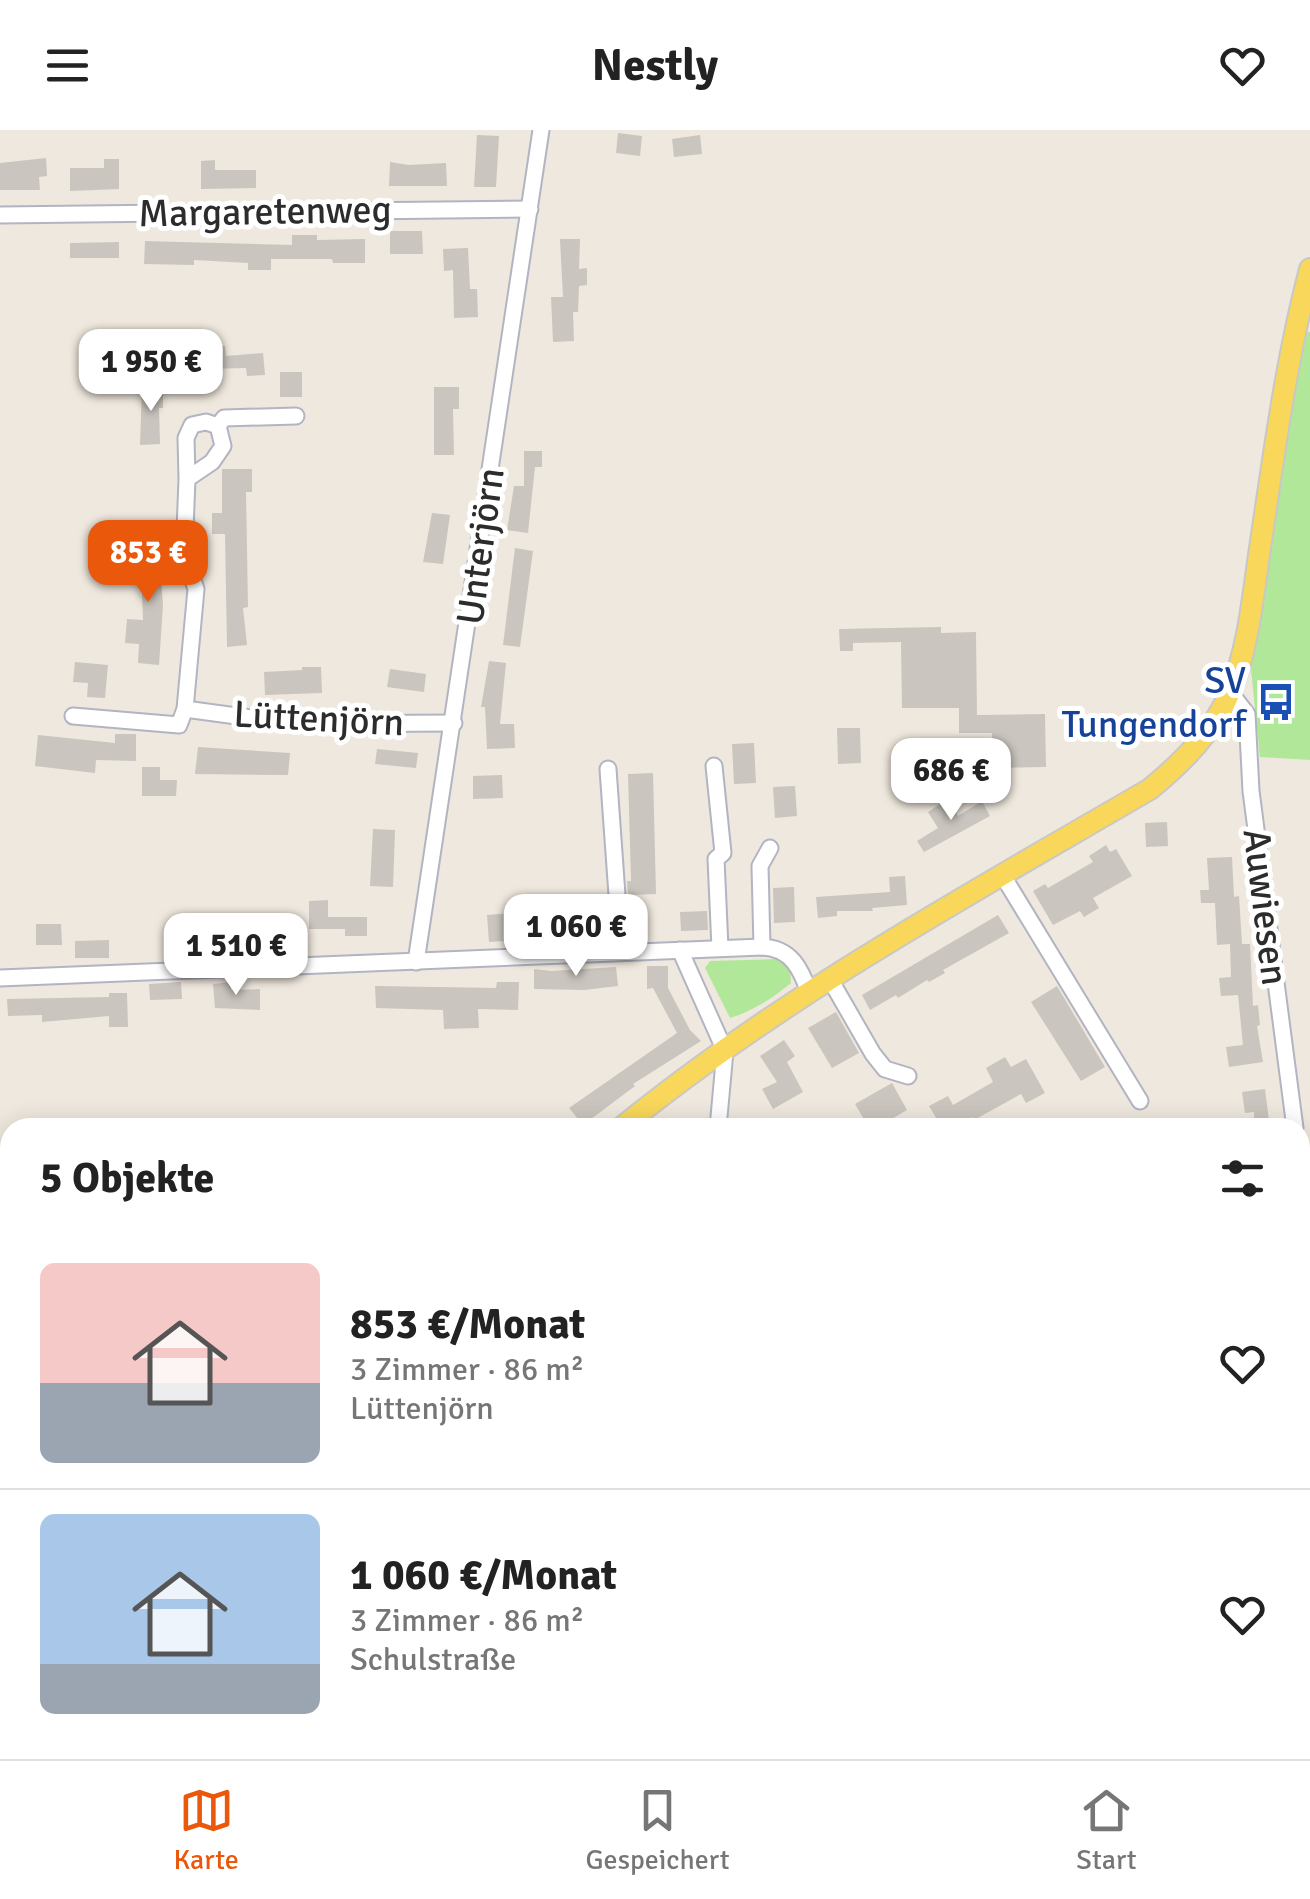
<!DOCTYPE html>
<html lang="de">
<meta charset="utf-8">
<style>
:root{--surface:#fff;--page:#f2f2f2;--text:#222;--muted:#767676;--line:#e0e0e0;--accent:#ea580c}
body{margin:0;font-family:Signika,sans-serif;background:var(--page);color:var(--text);height:100vh;display:flex;flex-direction:column;font-size:38px;white-space:nowrap}
*{box-sizing:border-box;margin:0}
p{font-size:32px;color:var(--muted)}
.icon{flex:none;width:55px;height:55px;fill:none;stroke:currentColor;stroke-width:2;stroke-linecap:round;stroke-linejoin:round}
.map{position:relative;flex:1;overflow:hidden}
.side{position:absolute;left:0px;top:988px;width:1310px;height:642px;display:flex;flex-direction:column;background:var(--surface);border-radius:30px 30px 0 0;box-shadow:0 5px 25px #0003}
.side>*{flex:none}
.price{position:absolute;translate:-50% -85px;padding:0 22px;border-radius:20px;background:#fff;color:#222;font-size:32px;line-height:65px;filter:drop-shadow(0 2px 5px #0008)}
.price::after{content:'';position:absolute;left:50%;top:60px;width:30px;height:22px;margin-left:-15px;background:inherit;clip-path:polygon(0 0,100% 0,50% 100%)}
.price.on{background:var(--accent);color:#fff}
ul{padding:0;list-style:none}
li{display:flex;align-items:center;gap:30px;height:250px;padding:0 40px}
li+li{border-top:2px solid var(--line)}
li span{display:grid;place-items:center;flex:none;width:280px;height:200px;border-radius:15px;color:#555}
li>.icon{margin-inline-start:auto}
span .icon{width:120px;height:120px;fill:#fffc;stroke-width:1}
li b{font-size:42px}
h2{display:flex;justify-content:space-between;align-items:center;height:120px;padding:0 40px;font-size:42px}
header{display:flex;justify-content:space-between;align-items:center;height:130px;padding:0 40px;background:var(--surface);font-size:45px;font-weight:700}
.tab-bar{display:flex;justify-content:space-around;align-items:center;height:140px;border-top:2px solid var(--line);background:var(--surface);font-size:28px;color:var(--muted)}
.tab-bar a{display:grid;justify-items:center;gap:5px}
.tab-bar .on{color:var(--accent)}
.map>svg:first-child{display:block}
.industrial{fill:#e1dfe7}
.green{fill:#b1e799}
.building{fill:#cac5be}
.lines{fill:none;stroke-linecap:round;stroke-linejoin:round}
.minor-casing{stroke:#b2b4c1;stroke-width:19}
.major-casing{stroke:#c8c8c8;stroke-width:24}
.minor{stroke:#fff;stroke-width:15}
.major{stroke:#f8d75a;stroke-width:20}
.labels{text-anchor:middle;stroke-width:10;stroke-linejoin:round;paint-order:stroke}
.street-label{font-size:38px;fill:#2c2c2c;stroke:#fff}
.transit-label{font-size:38px;fill:#164399;stroke:#fff;text-anchor:end}
</style>
<header><svg class="icon" aria-label="menu" viewBox="0 0 24 24"><path d="M4 6h16M4 12h16M4 18h16"/></svg>Nestly<svg class="icon" aria-label="heart" viewBox="0 0 24 24"><path d="M12 20l-8-8c-3-5 5-10 8-4 3-6 11-1 8 4z"/></svg></header>
<div class="map">
<svg width="1310" height="1629" viewBox="0 0 1310 1629">
<rect width="100%" height="100%" fill="#efe8de"/>
<path class="industrial" d="M139,1620h185l10,9h-206z"/>
<g class="green">
<path d="M1307,202h3v428l-50,-3 -10,-97 38,-238z"/>
<path d="M778,829l12,11 1,13c-18,15 -38,28 -61,35l-25,-50 5,-7z"/>
</g>
<g class="building">
<path d="M618,3l24,3 -2,20 -24,-3z"/>
<path d="M477,5l22,1 -3,51h-22z"/>
<path d="M700,5l2,19 -28,3 -2,-18z"/>
<path d="M46,28l1,18 -8,1 1,13h-40v-27z"/>
<path d="M104,29h15v30l-49,2v-23h34z"/>
<path d="M215,30v10h41v18l-55,1v-28z"/>
<path d="M390,32l19,3 37,-2 1,23h-58z"/>
<path d="M390,101h32l1,23h-33z"/>
<path d="M292,105h25v5l48,-1v24h-32l-1,-4h-61v11h-23v-7l-54,-3v5l-50,-1 1,-23 147,4z"/>
<path d="M560,109h20l-1,30 8,-1v17l-8,1 -1,26h-5l1,29 -21,1 -2,-45h12z"/>
<path d="M119,112v16h-49v-15z"/>
<path d="M468,118l2,41h7l1,28 -24,1 -1,-48 -9,1 -1,-22z"/>
<path d="M180,204l1,27 -22,1 -1,-26z"/>
<path d="M225,216l1,10 37,-3 2,22 -18,1 -1,-8 -41,1 -1,-22z"/>
<rect x="280" y="242" width="22" height="25"/>
<path d="M142,255l21,1v22h-4l1,36 -20,1z"/>
<path d="M434,257h25v22h-6l1,46h-20z"/>
<path d="M524,321h18v16h-7l-7,66 -21,-3 7,-44h10z"/>
<path d="M222,339h30v23h-6l2,115 -5,1 4,37 -20,2 -2,-113h-13v-21h10z"/>
<path d="M432,383l18,2 -7,49 -20,-2z"/>
<path d="M158,412l5,63 -4,60 -21,-2 1,-19 -14,-1 2,-24 16,1 -2,-53h-7l-1,-24z"/>
<path d="M515,418l18,3 -13,96 -17,-2z"/>
<path d="M941,497v6l35,-1 1,83 68,-1 1,53 -54,1v-35h-33v-25h-57l-1,-66 -48,1v8h-13l-1,-22z"/>
<path d="M489,531l17,2 -6,61h14l1,24 -28,1 -2,-42h-4z"/>
<path d="M75,532l33,3 -3,33 -18,-1 1,-14 -15,-1z"/>
<path d="M302,537h19l1,26 -57,2 -1,-23 38,-2z"/>
<path d="M390,539l36,5 -2,18 -37,-5z"/>
<path d="M837,598h23l1,35 -23,1z"/>
<path d="M115,604h21v27l-40,-1 -1,13 -60,-7 3,-31 77,8z"/>
<path d="M754,613l2,40 -22,1 -2,-40z"/>
<path d="M198,617l92,6 -2,22 -93,-1z"/>
<path d="M377,619l41,4 -2,15 -41,-4z"/>
<path d="M142,637h18v13h17l-1,16h-34z"/>
<path d="M653,643l3,121 -28,1 -1,-14h4l-3,-107z"/>
<path d="M502,645l1,23 -30,1v-23z"/>
<path d="M795,656l2,30 -22,2 -2,-31z"/>
<path d="M948,669l10,17 24,-15 8,15 -66,36 -7,-11 21,-13 -10,-16z"/>
<path d="M1167,692l1,24 -22,1 -1,-24z"/>
<path d="M373,699l22,1 -2,57 -23,-1z"/>
<path d="M1106,715l4,7 6,-3 16,27 -39,22 6,10 -15,9 -4,-6 -27,14 -20,-34 12,-7 3,4 45,-26 -4,-6z"/>
<path d="M1232,727l2,40 5,-1 3,48h8l3,62 5,-1 2,20 -3,1 6,36 -34,5 -3,-20 17,-2 -5,-50 -17,1 -2,-18 12,-1 -1,-33 -13,1 -2,-42h-14l-1,-13h9l-2,-32z"/>
<path d="M905,746l2,29 -35,3 1,3h-36v5l-19,2 -2,-21 74,-5 -1,-15z"/>
<path d="M794,757l1,35 -21,1 -1,-35z"/>
<path d="M328,770v17h39v19h-22v-7h-36v-28z"/>
<path d="M707,781l1,19 -27,1 -1,-19z"/>
<path d="M510,783v12l32,-1 1,14 -54,4 -2,-27z"/>
<path d="M998,785l11,18 -66,37 2,3 -16,9 -2,-2 -29,18 -2,-3 -26,15 -8,-15z"/>
<path d="M36,794h25l1,21h-26z"/>
<path d="M241,799h61v20l-61,1z"/>
<path d="M109,810v18h-34v-17z"/>
<path d="M647,836h21v22l22,42 11,11 -68,43 2,2 -52,39 -14,-17 108,-75 -24,-45 -6,1z"/>
<path d="M616,837l2,19 -34,4 -50,-1v-20l17,2z"/>
<path d="M181,852l1,17 -32,1 -1,-16z"/>
<path d="M231,852v8l29,-1v21l-45,-2 -2,-24z"/>
<path d="M497,852h22l-1,28 -40,-1 1,19 -35,1 -1,-19 -67,-2 -1,-22 121,2z"/>
<path d="M1057,856l48,81 -24,14 -50,-79z"/>
<path d="M109,863h18l1,34h-19v-11l-67,6v-7l-34,1 -1,-17 102,-2z"/>
<path d="M836,882l23,41 -27,15 -24,-40z"/>
<path d="M784,910l11,16 -8,6 16,30 -30,17 -11,-20 15,-7 -17,-26z"/>
<path d="M1005,927l6,10 15,-8 19,34 -19,10 -5,-9 -47,26 -1,-3 -19,11h-12l-13,-22 19,-10 5,9 40,-23 -7,-14z"/>
<path d="M892,953l15,27 -31,18h-7l-14,-24z"/>
<path d="M1265,959l5,39h-16v-16l-9,1 -3,-21z"/>
</g>
<g class="lines">
<g class="minor-casing">
<g id="minor">
<path d="M0,85l530,-6"/>
<path d="M218,296l6,-8 72,-2"/>
<path d="M1230,562l17,22 4,77 44,337"/>
<path d="M185,579l110,15 159,-1"/>
<path d="M73,586l106,9 6,-16 11,-120 -12,-34 3,-76 25,-17 11,-16 -5,-20 -12,-4 -14,3 -6,13 1,41"/>
<path d="M714,636l9,87 -7,6 4,89"/>
<path d="M608,639l13,182"/>
<path d="M1003,746l137,225"/>
<path d="M762,817l-2,-81 10,-18"/>
<path d="M680,820l45,101 -7,77"/>
<path d="M416,832l125,-832"/>
<path d="M0,848l762,-31c30,1 39,23 48,47"/>
<path d="M831,851l42,73 12,15 23,7"/>
<path d="M1300,1033l10,74"/>
<path d="M1300,1160h10"/>
<path d="M0,1228h10"/>
<path d="M1300,1537l10,-1"/>
<path d="M648,1629l1,-9"/>
</g>
</g>
<g class="major-casing">
<g id="major">
<path d="M621,998c162,-132 349,-234 529,-339 33,-27 64,-58 81,-99 18,-45 22,-95 29,-142 14,-94 26,-188 50,-279"/>
<path d="M0,1543l10,-9"/>
</g>
</g>
<use href="#minor" class="minor"/>
<use href="#major" class="major"/>
</g>
<defs>
<g id="bus-bare" transform="scale(3)"><path d="M-5-6H5V4H4V6H2V4H-2V6H-4V4H-5ZM-3.5-4V0h7V-4ZM-3.5 1.2v1.5H-2V1.2ZM2 1.2v1.5H3.5V1.2Z" fill="#1a4fb4" stroke="#fff" stroke-width="2.5" paint-order="stroke"/></g>
</defs>
<g fill-rule="evenodd">
<use href="#bus-bare" x="1276" y="572"/>
</g>
<g class="labels">
<g class="street-label">
<text transform="translate(265 81) rotate(-1)" y="13">Margaretenweg</text>
<text transform="translate(480 416) rotate(-82)" y="13">Unterjörn</text>
<text transform="translate(319 588) rotate(3)" y="13">Lüttenjörn</text>
<text transform="translate(1266 777) rotate(83)" y="13">Auwiesen</text>
</g>
<g class="transit-label">
<text x="1246" y="563">SV<tspan x="1246" dy="44">Tungendorf</tspan></text>
</g>
</g>
</svg>
<b class="price" style="left:151px;top:284px">1 950 €</b>
<b class="price on" style="left:148px;top:475px">853 €</b>
<b class="price" style="left:951px;top:693px">686 €</b>
<b class="price" style="left:576px;top:849px">1 060 €</b>
<b class="price" style="left:236px;top:868px">1 510 €</b>
<section class="side">
<h2>5 Objekte<svg class="icon" aria-label="filters" viewBox="0 0 24 24"><path d="M4 7h16M4 17h16"/><circle cx="9" cy="7" r="2"/><circle cx="15" cy="17" r="2"/></svg></h2>
<ul>
<li><span style="background:linear-gradient(#f6c9c9 60%,#9aa5b1 0)"><svg class="icon" aria-label="home" viewBox="0 0 24 24"><path d="M3 11l9-7 9 7M6 9v11h12V9"/></svg></span><div><b>853 €/Monat</b><p>3 Zimmer · 86 m²</p><p>Lüttenjörn</p></div><svg class="icon" aria-label="heart" viewBox="0 0 24 24"><path d="M12 20l-8-8c-3-5 5-10 8-4 3-6 11-1 8 4z"/></svg></li>
<li><span style="background:linear-gradient(#a9c7e8 75%,#9aa5b1 0)"><svg class="icon" aria-label="home" viewBox="0 0 24 24"><path d="M3 11l9-7 9 7M6 9v11h12V9"/></svg></span><div><b>1 060 €/Monat</b><p>3 Zimmer · 86 m²</p><p>Schulstraße</p></div><svg class="icon" aria-label="heart" viewBox="0 0 24 24"><path d="M12 20l-8-8c-3-5 5-10 8-4 3-6 11-1 8 4z"/></svg></li>
</ul>
</section>
</div>
<nav class="tab-bar">
<a class="on"><svg class="icon" aria-label="map" viewBox="0 0 24 24"><path d="M3 6l6-2 6 2 6-2v14l-6 2-6-2-6 2zM9 4v14M15 6v14"/></svg>Karte</a>
<a><svg class="icon" aria-label="saved" viewBox="0 0 24 24"><path d="M7 4h10v16l-5-4-5 4z"/></svg>Gespeichert</a>
<a><svg class="icon" aria-label="home" viewBox="0 0 24 24"><path d="M3 11l9-7 9 7M6 9v11h12V9"/></svg>Start</a>
</nav>
